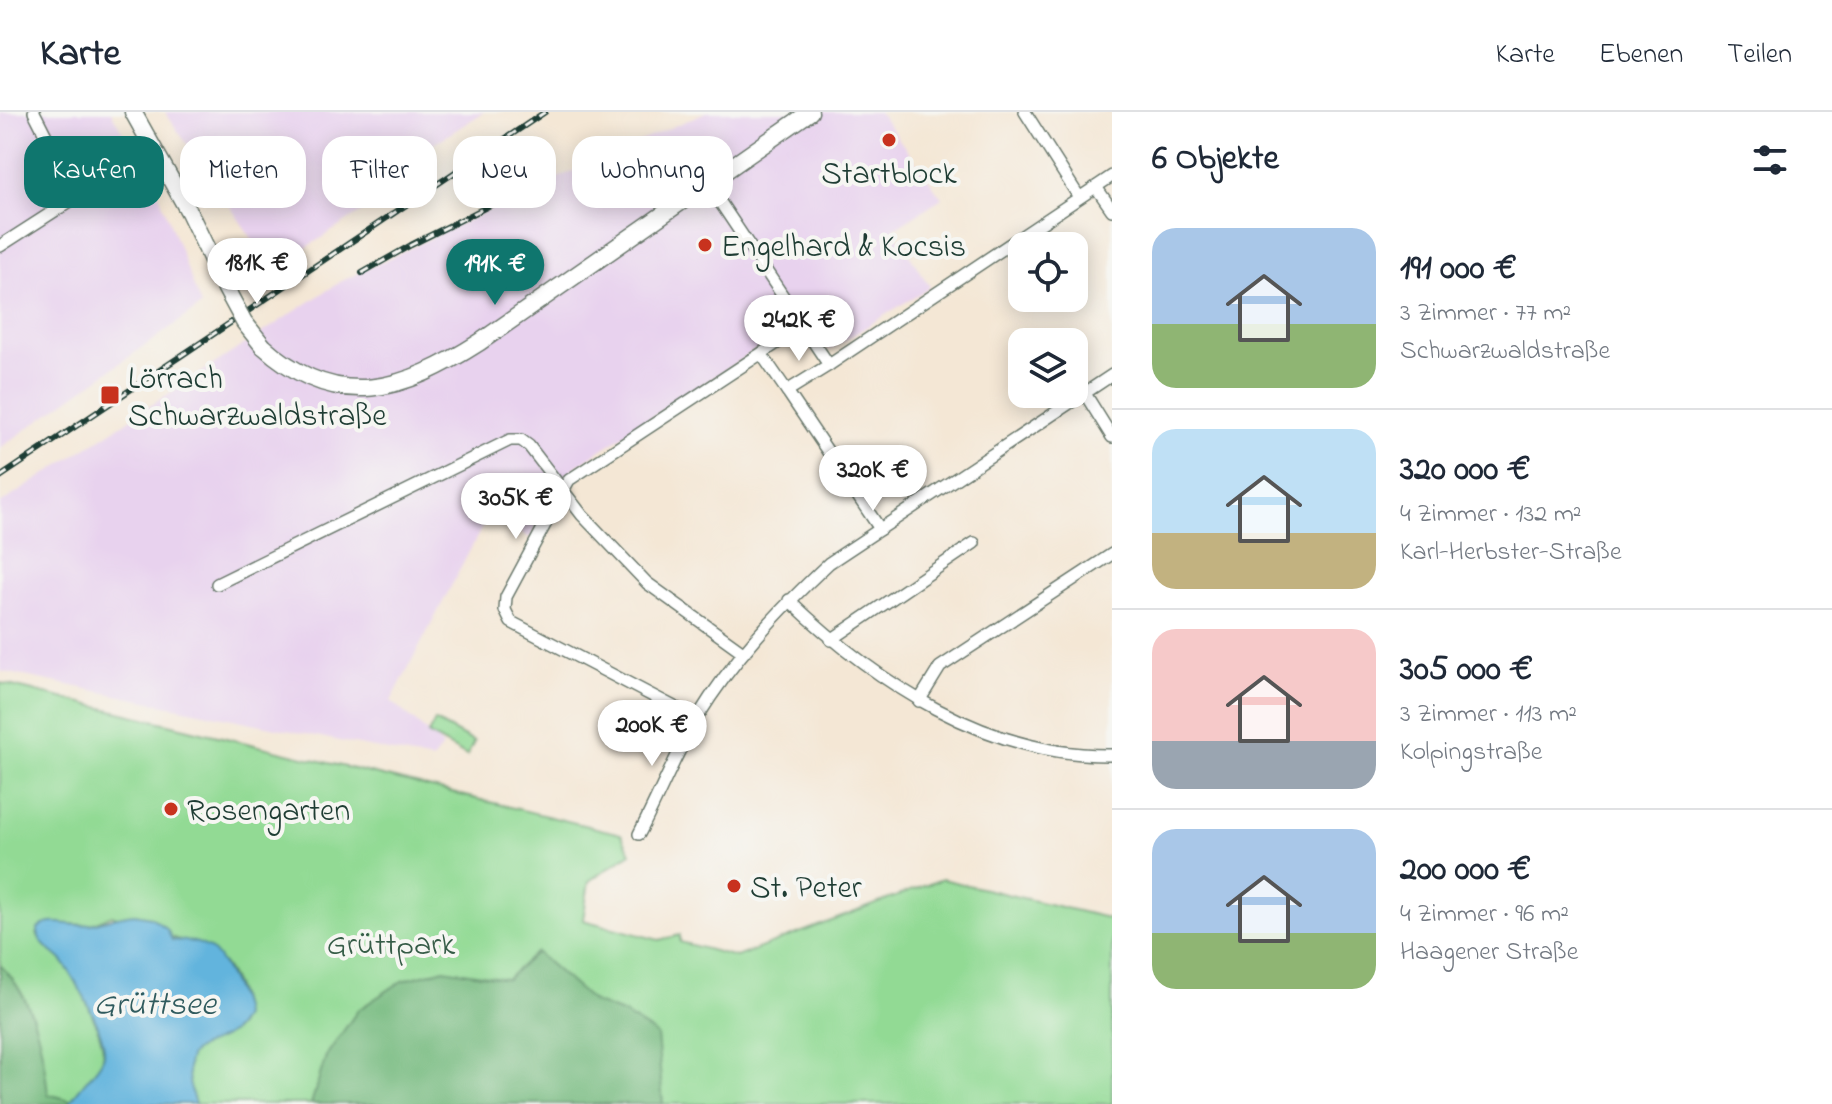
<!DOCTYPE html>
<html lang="de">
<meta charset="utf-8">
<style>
:root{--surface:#fff;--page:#f2f2f3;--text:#1f2937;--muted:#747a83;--line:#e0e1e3;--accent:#0f766e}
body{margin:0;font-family:"Indie Flower",sans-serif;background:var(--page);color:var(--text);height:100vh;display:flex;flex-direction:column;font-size:30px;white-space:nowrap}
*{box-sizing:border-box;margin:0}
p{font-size:26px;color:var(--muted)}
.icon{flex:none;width:44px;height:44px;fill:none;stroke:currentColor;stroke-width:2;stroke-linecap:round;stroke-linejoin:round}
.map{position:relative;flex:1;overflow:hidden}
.panel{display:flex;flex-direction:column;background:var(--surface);width:720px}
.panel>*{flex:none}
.hud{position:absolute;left:24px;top:24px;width:760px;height:72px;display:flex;gap:16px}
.tools{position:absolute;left:1008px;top:120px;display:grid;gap:16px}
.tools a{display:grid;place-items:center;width:80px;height:80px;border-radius:16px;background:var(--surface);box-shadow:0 4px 20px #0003;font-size:40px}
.price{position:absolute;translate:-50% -68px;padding:0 18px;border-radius:28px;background:#fff;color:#222;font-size:26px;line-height:52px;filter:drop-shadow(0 2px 4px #0008)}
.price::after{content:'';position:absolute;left:50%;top:48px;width:24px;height:18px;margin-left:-12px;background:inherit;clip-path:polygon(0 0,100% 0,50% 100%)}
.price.active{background:var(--accent);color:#fff}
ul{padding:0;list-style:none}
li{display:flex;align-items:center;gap:24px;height:200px;padding:0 40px}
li+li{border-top:2px solid var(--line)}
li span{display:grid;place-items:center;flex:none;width:224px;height:160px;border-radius:24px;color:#555}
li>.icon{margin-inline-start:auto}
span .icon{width:96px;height:96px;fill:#fffc;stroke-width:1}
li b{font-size:34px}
h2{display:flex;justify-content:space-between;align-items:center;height:96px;padding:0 40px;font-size:34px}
.pill{padding:0 28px;border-radius:24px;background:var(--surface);box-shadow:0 4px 20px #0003;font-size:28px;line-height:72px}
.pill.active{background:var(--accent);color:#fff}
header{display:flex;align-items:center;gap:48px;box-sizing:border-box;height:112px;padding:0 40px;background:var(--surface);border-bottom:2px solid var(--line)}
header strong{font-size:38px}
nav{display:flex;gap:44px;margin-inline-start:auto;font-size:28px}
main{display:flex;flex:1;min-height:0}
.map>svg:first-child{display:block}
.built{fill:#e8d2ee}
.green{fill:#92da94;stroke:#588c64;stroke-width:2}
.forest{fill:#75ba7e;stroke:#4a7c59;stroke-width:2}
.water{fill:#62b4dd;stroke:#407888;stroke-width:2}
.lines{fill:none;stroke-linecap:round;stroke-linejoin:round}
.street-casing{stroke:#6a786c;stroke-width:14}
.secondary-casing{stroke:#6a786c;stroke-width:19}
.street{stroke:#fff;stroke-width:11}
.secondary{stroke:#fff;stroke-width:16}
.rail-casing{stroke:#1f3d34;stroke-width:6}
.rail{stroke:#f6f6f2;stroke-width:3;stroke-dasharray:9;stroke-linecap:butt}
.secondary-bridge-casing{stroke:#6a786c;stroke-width:19;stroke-linecap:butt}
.secondary-bridge{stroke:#fff;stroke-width:16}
.poi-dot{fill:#c8321e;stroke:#f6f6f2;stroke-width:3}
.labels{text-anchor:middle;stroke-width:8;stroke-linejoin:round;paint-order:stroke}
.poi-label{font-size:32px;fill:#1f3d34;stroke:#f6f6f2;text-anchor:start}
.park-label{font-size:32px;fill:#365c47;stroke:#f6f6f2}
.water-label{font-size:34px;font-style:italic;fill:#305b5e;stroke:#f6f6f2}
</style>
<header>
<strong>Karte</strong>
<nav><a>Karte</a><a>Ebenen</a><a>Teilen</a></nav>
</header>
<main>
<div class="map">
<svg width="1112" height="992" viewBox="0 0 1112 992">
<rect width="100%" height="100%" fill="#f6f6f2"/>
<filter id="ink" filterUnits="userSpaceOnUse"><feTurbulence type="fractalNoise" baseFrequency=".0125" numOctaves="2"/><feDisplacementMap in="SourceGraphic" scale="16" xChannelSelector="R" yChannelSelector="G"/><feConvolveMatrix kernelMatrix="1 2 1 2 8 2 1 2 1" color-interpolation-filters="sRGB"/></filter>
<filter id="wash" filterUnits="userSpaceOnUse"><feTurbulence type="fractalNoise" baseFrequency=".006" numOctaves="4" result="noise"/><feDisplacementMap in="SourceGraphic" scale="32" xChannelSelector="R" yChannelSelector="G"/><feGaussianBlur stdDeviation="1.8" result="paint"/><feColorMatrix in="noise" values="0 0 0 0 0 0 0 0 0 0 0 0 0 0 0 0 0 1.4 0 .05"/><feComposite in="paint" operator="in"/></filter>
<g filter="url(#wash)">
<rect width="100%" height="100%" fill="#f4e7d5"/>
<g class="built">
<path d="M0,0h111l48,82 42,112 -201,142z"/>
<path d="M165,0h319l-55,35 9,16 -165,106z"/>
<path d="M706,0h173l63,86 -49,31 37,58 -101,63 -22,-33 -228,147 -29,24 3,9 -23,41 -41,-24 -98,187 52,45 -11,14 -432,-89v-167l340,-222 193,-93z"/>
</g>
<g class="green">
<path d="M0,571l621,151 10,19 -42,28 -6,39 76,20 21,-5v7l56,15 206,-78 170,40v185h-917c-4,-12 -12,-29 -8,-42 6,-20 36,-20 49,-34 14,-14 -3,-55 -16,-67 -13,-13 -87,-38 -108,-46l-23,10 -40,-2 -12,11c7,12 17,17 25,27 14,17 47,79 40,100 -3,9 -25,27 -33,43h-69z"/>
<path d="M435,609l39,21 -7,14 -39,-22z"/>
</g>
<g class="forest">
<path d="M536,840l57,50 32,12 32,21 6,69h-352l15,-48 32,-46 44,-29 42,-12 63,10z"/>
<path d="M0,853c35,34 43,83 48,129l22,6 -1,4h-69z"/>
</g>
<path class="water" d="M135,802l16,3 16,12 5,11c13,1 25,0 37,8 13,9 34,53 34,68 -19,45 -75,7 -48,88h-126c8,-16 34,-38 35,-50 2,-21 -28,-74 -41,-92 -9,-11 -26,-16 -25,-33 9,-11 29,-4 42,-4 18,0 35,-10 55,-11z"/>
</g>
<g filter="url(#ink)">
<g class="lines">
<g class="street-casing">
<g id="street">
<path d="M1025,0l54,85"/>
<path d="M706,69l123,184 -42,26 -25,-36"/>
<path d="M1096,75l16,23"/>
<path d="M0,134l70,-45 2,-14 -38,-75"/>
<path d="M829,253l283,-189"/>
<path d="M787,279l93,138"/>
<path d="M1084,280l28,45"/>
<path d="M217,472l293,-144h11l8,6 53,69 65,68 96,69"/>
<path d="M789,488c86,82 199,157 323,155"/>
<path d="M831,528l143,-97"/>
<path d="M919,589l21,-34 172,-113"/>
<path d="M697,607l-186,-97 -6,-12 1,-13 63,-117 234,-154"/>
<path d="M639,722c20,-38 36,-79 58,-116 36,-59 81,-107 132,-155l283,-188"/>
</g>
</g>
<g class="secondary-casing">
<g id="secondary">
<path d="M133,0l56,100 35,73"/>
<path d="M263,234c75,68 142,44 217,-4l330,-230"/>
</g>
</g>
<use href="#street" class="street"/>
<use href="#secondary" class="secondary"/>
<g class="rail-casing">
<g id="rail">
<path d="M362,161l49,-28 137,-69"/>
<path d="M0,365l545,-365"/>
</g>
</g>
<use href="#rail" class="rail"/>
<g class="secondary-bridge-casing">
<path id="secondary-bridge" d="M224,173l20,37 19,24"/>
</g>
<use href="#secondary-bridge" class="secondary-bridge"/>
</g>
</g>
<g class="poi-dot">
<circle cx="889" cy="28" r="8"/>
<circle cx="705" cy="133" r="8"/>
<rect x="100" y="273" width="20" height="20" rx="4"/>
<circle cx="171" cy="697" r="8"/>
<circle cx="734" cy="774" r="8"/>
</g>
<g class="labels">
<g class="poi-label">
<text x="889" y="71" text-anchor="middle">Startblock</text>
<text x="721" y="144">Engelhard &amp; Kocsis</text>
<text x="128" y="276">Lörrach<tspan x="128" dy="37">Schwarzwaldstraße</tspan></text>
<text x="187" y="708">Rosengarten</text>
<text x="750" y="785">St. Peter</text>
</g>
<g class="park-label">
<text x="391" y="842">Grüttpark</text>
</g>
<g class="water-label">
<text x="155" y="902">Grüttsee</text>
</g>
</g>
</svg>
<div class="tools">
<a><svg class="icon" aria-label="locate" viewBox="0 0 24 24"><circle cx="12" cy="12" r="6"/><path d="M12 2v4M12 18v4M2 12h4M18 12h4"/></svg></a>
<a><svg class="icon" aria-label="layers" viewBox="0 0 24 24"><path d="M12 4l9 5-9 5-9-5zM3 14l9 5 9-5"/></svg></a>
</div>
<b class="price" style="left:257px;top:194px">181K €</b>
<b class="price active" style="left:495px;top:195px">191K €</b>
<b class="price" style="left:799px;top:251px">242K €</b>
<b class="price" style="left:873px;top:401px">320K €</b>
<b class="price" style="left:516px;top:429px">305K €</b>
<b class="price" style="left:652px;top:656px">200K €</b>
<div class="hud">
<a class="pill active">Kaufen</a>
<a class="pill">Mieten</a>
<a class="pill">Filter</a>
<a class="pill">Neu</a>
<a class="pill">Wohnung</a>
</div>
</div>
<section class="panel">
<h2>6 Objekte<svg class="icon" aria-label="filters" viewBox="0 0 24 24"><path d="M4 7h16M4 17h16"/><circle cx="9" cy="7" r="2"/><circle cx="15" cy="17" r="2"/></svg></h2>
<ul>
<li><span style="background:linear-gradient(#a9c7e8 60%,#8fb573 0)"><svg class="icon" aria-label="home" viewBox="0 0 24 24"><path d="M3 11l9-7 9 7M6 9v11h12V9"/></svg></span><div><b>191 000 €</b><p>3 Zimmer · 77 m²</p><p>Schwarzwaldstraße</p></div></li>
<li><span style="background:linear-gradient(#bfe0f5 65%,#c2b280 0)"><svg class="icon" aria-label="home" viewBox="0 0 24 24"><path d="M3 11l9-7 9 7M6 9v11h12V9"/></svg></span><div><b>320 000 €</b><p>4 Zimmer · 132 m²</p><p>Karl-Herbster-Straße</p></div></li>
<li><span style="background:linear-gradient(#f6c9c9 70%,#9aa5b1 0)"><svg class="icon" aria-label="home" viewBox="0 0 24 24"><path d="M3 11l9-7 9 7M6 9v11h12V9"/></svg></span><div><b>305 000 €</b><p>3 Zimmer · 113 m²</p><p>Kolpingstraße</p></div></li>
<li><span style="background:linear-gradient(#a9c7e8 65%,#8fb573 0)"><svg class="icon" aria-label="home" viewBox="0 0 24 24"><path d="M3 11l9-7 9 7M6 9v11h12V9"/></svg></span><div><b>200 000 €</b><p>4 Zimmer · 96 m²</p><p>Haagener Straße</p></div></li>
</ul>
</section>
</main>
